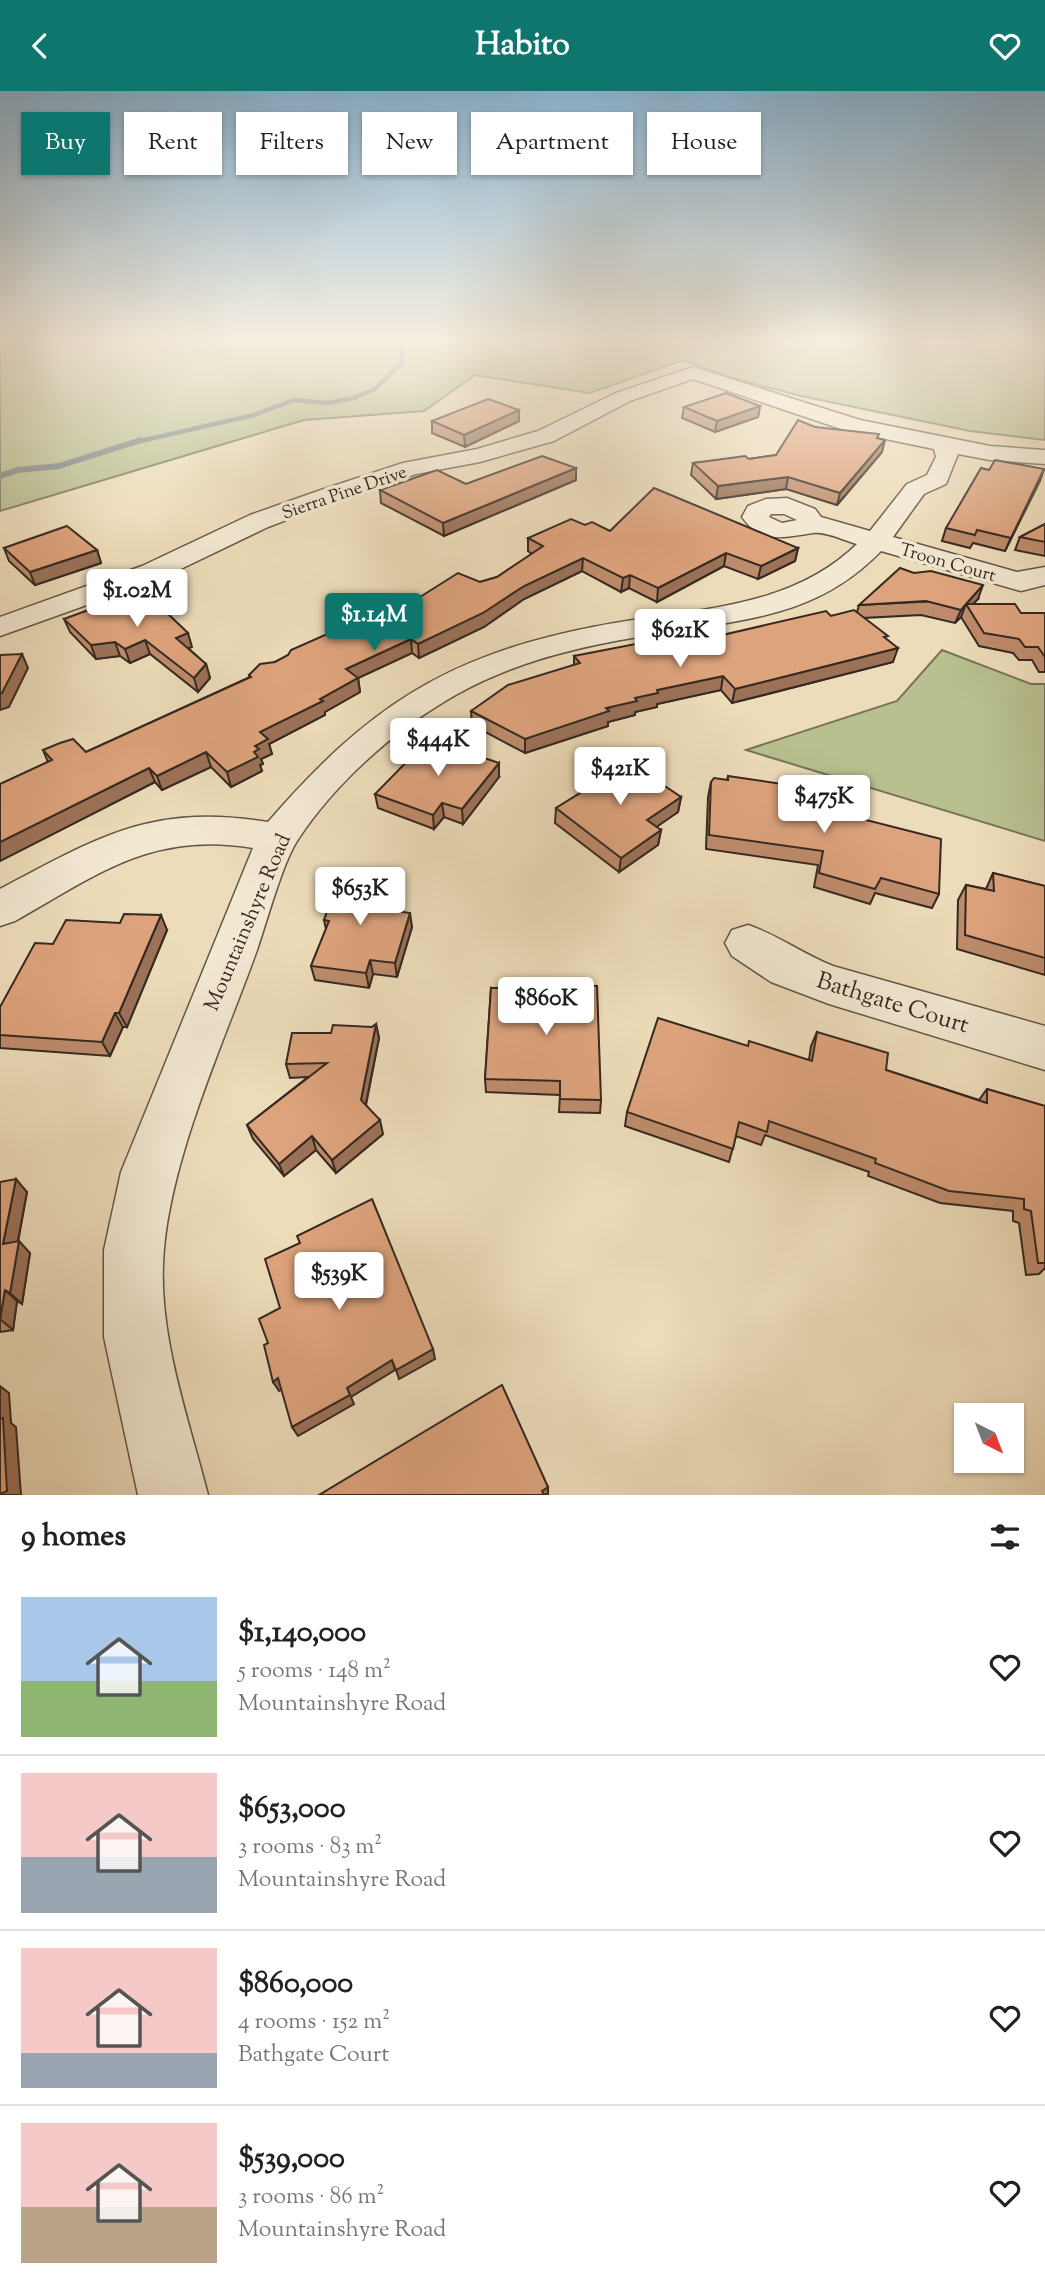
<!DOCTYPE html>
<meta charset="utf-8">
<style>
:root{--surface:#fff;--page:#f2f2f2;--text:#222;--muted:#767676;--line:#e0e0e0;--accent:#0f766e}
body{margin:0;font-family:"Sorts Mill Goudy",serif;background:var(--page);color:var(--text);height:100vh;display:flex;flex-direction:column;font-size:26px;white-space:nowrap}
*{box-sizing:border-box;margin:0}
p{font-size:23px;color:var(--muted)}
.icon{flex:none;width:38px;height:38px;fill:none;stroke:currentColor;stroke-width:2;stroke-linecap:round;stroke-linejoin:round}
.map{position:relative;height:1404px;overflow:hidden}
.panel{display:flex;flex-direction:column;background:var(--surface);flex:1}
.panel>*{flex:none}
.guide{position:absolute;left:21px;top:21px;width:1004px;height:63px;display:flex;gap:14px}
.needle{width:46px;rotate:138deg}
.buttons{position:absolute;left:954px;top:1312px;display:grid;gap:14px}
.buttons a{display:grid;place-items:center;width:70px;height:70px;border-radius:0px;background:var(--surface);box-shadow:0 2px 5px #0004;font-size:35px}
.price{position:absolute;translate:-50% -60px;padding:0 16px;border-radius:7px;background:#fff;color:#222;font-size:23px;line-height:46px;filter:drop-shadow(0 2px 4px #0008)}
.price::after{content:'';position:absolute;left:50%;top:42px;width:21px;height:16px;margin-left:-10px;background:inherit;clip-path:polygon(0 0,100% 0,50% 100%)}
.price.selected{background:var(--accent);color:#fff}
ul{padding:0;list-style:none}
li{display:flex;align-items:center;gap:21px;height:175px;padding:0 21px}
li+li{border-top:2px solid var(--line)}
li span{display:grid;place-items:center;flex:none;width:196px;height:140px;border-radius:0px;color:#555}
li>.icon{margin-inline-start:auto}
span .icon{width:84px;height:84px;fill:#fffc;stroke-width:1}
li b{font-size:30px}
h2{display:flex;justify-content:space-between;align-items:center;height:84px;padding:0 21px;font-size:30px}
.tag{padding:0 24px;border-radius:0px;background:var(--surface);box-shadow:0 2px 5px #0004;font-size:24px;line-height:63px}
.tag.selected{background:var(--accent);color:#fff}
header{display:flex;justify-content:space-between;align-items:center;height:91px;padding:0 21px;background:var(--accent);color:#fff;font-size:32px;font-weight:700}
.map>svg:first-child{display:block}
.green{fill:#b8c090;stroke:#777458;stroke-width:2}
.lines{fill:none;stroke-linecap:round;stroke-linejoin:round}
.stream-far1{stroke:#747f7d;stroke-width:4.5}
.stream{stroke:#747f7d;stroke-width:6}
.minor-casing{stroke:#645647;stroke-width:3}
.minor{fill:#f3e8d2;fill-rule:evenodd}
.wall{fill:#be8c6c;stroke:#362921;stroke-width:2}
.shaded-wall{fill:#9b7258;stroke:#362921;stroke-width:2}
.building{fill:#dda37d;stroke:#362921;stroke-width:2}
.labels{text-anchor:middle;stroke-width:7;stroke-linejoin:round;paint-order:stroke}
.far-street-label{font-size:18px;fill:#362921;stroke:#f3e8d2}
.street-label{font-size:21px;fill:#362921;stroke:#f3e8d2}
.near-street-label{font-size:24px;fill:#362921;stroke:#f3e8d2}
</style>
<header><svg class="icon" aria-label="back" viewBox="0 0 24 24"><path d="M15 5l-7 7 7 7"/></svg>Habito<svg class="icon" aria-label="heart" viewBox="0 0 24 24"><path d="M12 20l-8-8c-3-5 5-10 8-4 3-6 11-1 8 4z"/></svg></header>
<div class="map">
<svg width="1045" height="1404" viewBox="0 0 1045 1404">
<rect width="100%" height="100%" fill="#eddcba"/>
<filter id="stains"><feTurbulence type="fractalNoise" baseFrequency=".00286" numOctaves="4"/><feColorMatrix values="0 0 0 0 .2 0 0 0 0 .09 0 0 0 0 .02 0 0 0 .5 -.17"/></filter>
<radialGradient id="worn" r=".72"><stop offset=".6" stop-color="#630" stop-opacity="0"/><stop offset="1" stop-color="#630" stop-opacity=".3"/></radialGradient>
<g class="green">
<path d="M0,249h1045v100l-75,-9 -169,-35 -72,-19 -46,-17 -93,33 -115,-18 -51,36 -120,9 -304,91z"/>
<path d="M942,559l89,34h14v157l-299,-91 151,-49z"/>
</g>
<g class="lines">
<path class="stream-far1" d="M136,351l118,-27 40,-15 33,3 27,-5 21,-9 27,-27v-22"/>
<path class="stream" d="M0,385l18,-6 41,-4 82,-26"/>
<g class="minor-casing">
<g id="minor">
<path d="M693,276l167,53 130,26 55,4v14l-55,-4 -32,-6 -12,30 -22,10 -31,43 124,35 28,-5v18l-24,6 -140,-40c-65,67 -137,68 -224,83 -54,8 -108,19 -158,40 -77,31 -157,98 -202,167 -15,24 -30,80 -40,109 -33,92 -84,202 -93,298 -8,83 24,168 44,247h-70l-34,-158v-87l17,-78 132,-324c-101,-17 -155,26 -238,73l-15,5v-37c98,-52 152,-86 268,-67 98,-113 176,-166 325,-195 92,-19 193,-14 264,-83 -12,-3 -31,-13 -44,-11 -28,4 -52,12 -71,-16l6,-11 18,-7 21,-1 28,11 6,8 49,14 37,-47 20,-9 9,-18 -2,-8 -87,-18 -154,-52 -63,22 -76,40 -74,21 -64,12 -80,27 -68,26 -106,51 -162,58v-19l142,-51 108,-51 68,-24 85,-28 74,-14 61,-18 78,-38zM771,423h13l13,6 -15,3 -13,-6z"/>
<path d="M748,834c30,10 55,29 85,41l212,60v44l-216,-66 -58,-22 -39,-26 -7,-13 7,-13z"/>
</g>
</g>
<use href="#minor" class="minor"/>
</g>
<g class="wall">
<path d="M760,315l-2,11 -43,15 -33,-14 2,-11z"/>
<path d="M519,319v11l-54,26 -33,-14v-12z"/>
<path d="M815,336l63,12 4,13 -45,53 -51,-16 -70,10 -25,-24 2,-12 56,-4 27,-4z"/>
<path d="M1044,378l-39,82 -32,-8 -3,5 -28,-7 4,-13 43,-58z"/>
<path d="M576,389l-132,56 -63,-33 -1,-13 86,-6z"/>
<path d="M1045,433v32l-30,-6 5,-13z"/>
<path d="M585,434l25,6 188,17 -3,13 -37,18 -34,-13 -67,36 -28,-14 -8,4 -39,-21 -58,28 -40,28 -65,31 -7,-5 -54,25 2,14 -35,20v3l-56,29 3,10 -11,5 2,5 -3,1 2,6 -31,16 -20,-20 -49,23 -7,-8 -155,79v-77l48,-22 -5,-12 43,2 164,-75 -1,-2 26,-13 137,-60 85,-25 35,-23 -4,-3v-13z"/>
<path d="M4,457l93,2 4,13 -66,22 -26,-24z"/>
<path d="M978,508l-5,5 48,9h24v59h-6l-7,-12h-13l-6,-7 -34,-7 -18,-29 -6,6 -34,-8 -57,3 23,22 6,22 -161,41 -11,-13 -64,14v3l-22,5v3l-27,7v4l-83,27 -53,-28 -1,-14 103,-46v-9l88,-7 169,-33 26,-4 2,-7z"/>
<path d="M64,528l128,28 -4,1 18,16 4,14 -12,14 -48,-38 -20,9 -10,-7 -24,3 -26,-27z"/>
<path d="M728,685l75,28 136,90 -7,14 -57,-15 -5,11 -56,-17 4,-22 -112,-16 2,-52 3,-15 16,-2z"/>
<path d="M499,686l-36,47 -19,-7 -10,12 -56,-21 -3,-14z"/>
<path d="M589,690l92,16 -3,15 -22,15 5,3 -3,15 -39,27 -64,-49 1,-15 32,-20z"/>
<path d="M993,782l52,13v89l-88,-26 1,-49 8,-15 20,4z"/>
<path d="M395,820l17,16 -15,50 -24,-3 -4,14 -54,-8 -4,-14 15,-37 -2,-9z"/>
<path d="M167,839l-40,97h-4l-13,29 -110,-8v-41l53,-63z"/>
<path d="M491,897l110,112 -1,13 -41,-1 1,-17 -74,-3 -1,-13z"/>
<path d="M376,933l3,14 -13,67 17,29 -47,39 -20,-23 -32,26 -31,-37 -6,-14 61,-48 -18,1 -4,-14 86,-37z"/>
<path d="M817,941l69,38 93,30 8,-11 58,17v162l-6,6 -13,1 -7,-52 -6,-2v-10l-73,-8 -72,-27 1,-4 -104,-37 -4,10 -25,-9 -7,26 -104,-36 2,-14 121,-66 61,14 2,-14z"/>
<path d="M0,1091l27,10 -9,50 12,11 -8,51 -5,-3 -4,29 -13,2z"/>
</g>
<g class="shaded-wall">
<path d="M760,315l-2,11 -43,15 2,-11z"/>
<path d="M519,319v11l-54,26 -1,-12z"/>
<path d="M885,349l-3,12 -45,53 3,-12z"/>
<path d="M576,377v12l-132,56 -1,-13z"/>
<path d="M1044,378l-4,12 -35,70 6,-13z"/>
<path d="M788,386l-2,12 -70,10 2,-13z"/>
<path d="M798,457l-3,13 -37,18 3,-13z"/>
<path d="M97,459l4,13 -66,22 -5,-13z"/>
<path d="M726,462l-2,13 -67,36 1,-14z"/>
<path d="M583,467l-1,13 -58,28 -40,28 -65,31 -1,-14 106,-58z"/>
<path d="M630,484l-1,13 -8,4 2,-14z"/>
<path d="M983,494l-5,14 -9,9 -3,-4z"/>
<path d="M966,513l-5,13 -6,6 6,-13z"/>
<path d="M188,542l4,14 -11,4 -5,-13z"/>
<path d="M411,548l1,14 -54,25 2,14 -35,20v3l-56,29 3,10 -11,5 2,5 -3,1 2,6 -31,16 -4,-15 27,-20 6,-20 60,-33 26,-30z"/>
<path d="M145,549l5,14 -20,9 -5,-14z"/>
<path d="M115,551l5,14 -24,3 -5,-14z"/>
<path d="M898,557l-5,14 -161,41 3,-14z"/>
<path d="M22,563l6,14 -19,39 -9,3v-17z"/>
<path d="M206,573l4,14 -12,14 -4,-14z"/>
<path d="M723,585l-2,14 -64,14v3l-22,5v3l-27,7v4l-83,27v-14l132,-49z"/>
<path d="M206,661l5,15 -49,23 -5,-14z"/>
<path d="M499,672v14l-36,47 -1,-15z"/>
<path d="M149,677l6,14 -155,79v-19z"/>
<path d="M681,706l-3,15 -33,23 2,-15z"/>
<path d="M442,712l2,14 -10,12 -1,-14z"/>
<path d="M661,739l-3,15 -39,27 2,-14z"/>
<path d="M393,808l2,15 -6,-4z"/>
<path d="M410,822l2,14 -15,50 -2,-14z"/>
<path d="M161,824l6,15 -40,97 -8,-14z"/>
<path d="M370,869l3,14 -4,14 -3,-15z"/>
<path d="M115,922l8,14 -13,29 -8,-14z"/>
<path d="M376,933l3,14 -15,75 -3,-13z"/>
<path d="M380,1029l3,14 -47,39 -4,-13z"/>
<path d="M312,1045l4,14 -32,26 -5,-12z"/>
<path d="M16,1088l11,13 -12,64 -12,-12z"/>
<path d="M19,1150l11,12 -8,51 -12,-11z"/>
<path d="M5,1199l12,11 -4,29 -13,-11z"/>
<path d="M433,1258l2,10 -36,20 -3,-9z"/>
<path d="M392,1269l3,10 -44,27 3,7 -56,32 -6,-9 55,-39z"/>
<path d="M278,1287l6,10 -5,3 -6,-9z"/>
<path d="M0,1295l9,7 2,30 5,4 5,68h-21z"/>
<path d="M548,1396v7l-6,1v-4z"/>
</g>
<g class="building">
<path d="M726,302l34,13 -43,15 -33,-14z"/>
<path d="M488,308l31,11 -55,25 -32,-14z"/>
<path d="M798,329l17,7 64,7 -2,4 8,2 -45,53 -52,-16 -70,9 -25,-23 52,-7 4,3 27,-4z"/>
<path d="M542,365l34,12 -133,55 -63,-33 57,-20 29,14z"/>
<path d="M995,369l49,9 -33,69 -34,-8 -2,5 -29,-7 35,-60 8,2z"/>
<path d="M654,397l144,60 -37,18 -35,-13 -68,35 -28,-13 -7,3 -40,-20 -59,28 -41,27 -65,31 -7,-5 -65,30 12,9 -38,21 3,2 -63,31 8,7 -13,7 4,3 -5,3 4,5 -31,15 -21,-20 -49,24 -8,-8 -149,74v-58l52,-24 -9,-10 17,-7 13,-4 13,13 165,-75 -2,-2 11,-11 15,-2 13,-7 3,-5 95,-42 26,-6 46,-29 22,9 17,-5 46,-31 -15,-8 43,-19 14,6 7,-3 18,9z"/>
<path d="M1045,433v18l-25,-5z"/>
<path d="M67,435l30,24 -67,22 -26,-24z"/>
<path d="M900,477l14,5 17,-2 52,14 -17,19h49l6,9h24v44l-7,-10h-13l-6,-8 -35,-6 -18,-29 -5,6 -35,-9 -67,4z"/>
<path d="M143,499l45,43 -12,5 30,26 -12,14 -49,-38 -20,9 -10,-7 -24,3 -27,-26z"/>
<path d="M854,519l34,26 -4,1 14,11 -163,41 -12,-13 -66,14 1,3 -23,5 2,3 -31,7 3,3 -84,28 -54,-28 37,-26 72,-22 -6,-7 77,-15 11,8 164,-38 5,5z"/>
<path d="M22,563l-20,39h-2v-38z"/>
<path d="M429,648l70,24 -37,46 -20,-6 -9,12 -58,-21z"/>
<path d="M625,668l56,38 -34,23 14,10 -40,28 -65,-50 37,-23 -4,-4z"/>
<path d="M728,685l74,11 1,17 138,35 -2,55 -58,-16 -6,11 -56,-16 4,-22 -114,-16 2,-53 3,-4 14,2z"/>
<path d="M993,782l52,13v72l-80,-23 1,-50 28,6z"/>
<path d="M371,784l22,24 -4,11 21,3 -15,50 -25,-3 -4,13 -55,-7 18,-45 -5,-1 15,-44z"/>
<path d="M124,823l37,1 -42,98h-4l-13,29 -102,-7v-28l35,-64 18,1 13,-24 54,3z"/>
<path d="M512,892l85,3 4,114 -41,-1v-18l-75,-2 6,-91h21z"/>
<path d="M658,927l90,28 1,-5 63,20 5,-29 71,21 -2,17 101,33v-14l58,17v157h-7l-7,-52 -7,-2v-10l-75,-8 -74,-28 1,-4 -107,-38 -2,11 -28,-10 -6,27 -106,-37z"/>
<path d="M376,933l-15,76 19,20 -48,40 -20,-24 -33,28 -32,-39 80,-62 -41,1 6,-31h39l2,-8 39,2z"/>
<path d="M16,1088l-13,65 16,-3 -9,52 -5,-3 -5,29v-137z"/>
<path d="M372,1108l61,150 -37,21 -4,-10 -45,28 3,7 -58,32 -14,-49 -5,4 -9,-37 4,-2 -9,-24 21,-11 -15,-49 35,-16 -3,-7z"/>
<path d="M502,1294l46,102 -6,4 2,4h-225z"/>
<path d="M3,1327l4,73 -7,3v-75z"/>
</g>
<linearGradient id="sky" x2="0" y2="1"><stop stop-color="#8ab6d6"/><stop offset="0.56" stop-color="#f7efe0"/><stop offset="1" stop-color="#f7efe0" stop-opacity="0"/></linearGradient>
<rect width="1045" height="445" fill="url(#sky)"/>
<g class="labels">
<g class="far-street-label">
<text transform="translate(344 401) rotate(-19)" y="6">Sierra Pine Drive</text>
<text transform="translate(948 471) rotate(16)" y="6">Troon Court</text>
</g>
<g class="street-label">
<text transform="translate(247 831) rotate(-67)" y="7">Mountainshyre Road</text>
</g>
<g class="near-street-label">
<text transform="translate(893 911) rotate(17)" y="8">Bathgate Court</text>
</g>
</g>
<rect width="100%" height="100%" filter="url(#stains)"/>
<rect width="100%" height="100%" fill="url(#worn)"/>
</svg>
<div class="buttons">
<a><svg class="needle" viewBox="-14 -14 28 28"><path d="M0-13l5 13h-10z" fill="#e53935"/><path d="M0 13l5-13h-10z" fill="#767676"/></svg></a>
</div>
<b class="price" style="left:137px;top:538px">$1.02M</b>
<b class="price selected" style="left:374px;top:562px">$1.14M</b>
<b class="price" style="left:680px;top:578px">$621K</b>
<b class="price" style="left:438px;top:687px">$444K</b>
<b class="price" style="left:620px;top:716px">$421K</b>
<b class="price" style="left:824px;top:744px">$475K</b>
<b class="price" style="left:360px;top:836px">$653K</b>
<b class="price" style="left:546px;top:946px">$860K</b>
<b class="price" style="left:339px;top:1221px">$539K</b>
<div class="guide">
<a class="tag selected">Buy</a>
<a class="tag">Rent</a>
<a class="tag">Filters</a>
<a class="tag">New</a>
<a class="tag">Apartment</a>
<a class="tag">House</a>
</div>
</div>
<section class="panel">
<h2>9 homes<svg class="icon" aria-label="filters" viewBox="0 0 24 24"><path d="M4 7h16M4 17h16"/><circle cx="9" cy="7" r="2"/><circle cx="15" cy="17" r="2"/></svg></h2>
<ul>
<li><span style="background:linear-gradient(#a9c7e8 60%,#8fb573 0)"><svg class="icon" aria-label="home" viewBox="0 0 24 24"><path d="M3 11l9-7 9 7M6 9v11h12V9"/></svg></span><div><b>$1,140,000</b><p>5 rooms · 148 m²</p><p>Mountainshyre Road</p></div><svg class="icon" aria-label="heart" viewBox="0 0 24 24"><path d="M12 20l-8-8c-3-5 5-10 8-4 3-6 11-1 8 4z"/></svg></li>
<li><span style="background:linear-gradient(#f6c9c9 60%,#9aa5b1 0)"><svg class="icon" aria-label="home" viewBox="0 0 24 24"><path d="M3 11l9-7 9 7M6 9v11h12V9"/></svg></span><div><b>$653,000</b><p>3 rooms · 83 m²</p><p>Mountainshyre Road</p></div><svg class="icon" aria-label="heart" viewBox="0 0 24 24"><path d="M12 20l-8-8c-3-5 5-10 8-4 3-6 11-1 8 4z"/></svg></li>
<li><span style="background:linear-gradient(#f6c9c9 75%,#9aa5b1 0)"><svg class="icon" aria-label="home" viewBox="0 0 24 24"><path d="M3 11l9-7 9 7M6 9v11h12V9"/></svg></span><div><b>$860,000</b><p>4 rooms · 152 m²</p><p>Bathgate Court</p></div><svg class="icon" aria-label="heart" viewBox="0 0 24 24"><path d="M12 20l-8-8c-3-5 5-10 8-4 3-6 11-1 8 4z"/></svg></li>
<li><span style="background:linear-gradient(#f6c9c9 60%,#b9a48a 0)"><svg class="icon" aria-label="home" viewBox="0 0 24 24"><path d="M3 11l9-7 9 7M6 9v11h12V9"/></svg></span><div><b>$539,000</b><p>3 rooms · 86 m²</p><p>Mountainshyre Road</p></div><svg class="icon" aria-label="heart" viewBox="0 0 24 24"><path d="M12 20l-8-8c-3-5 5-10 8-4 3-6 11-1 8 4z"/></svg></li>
</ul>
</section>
